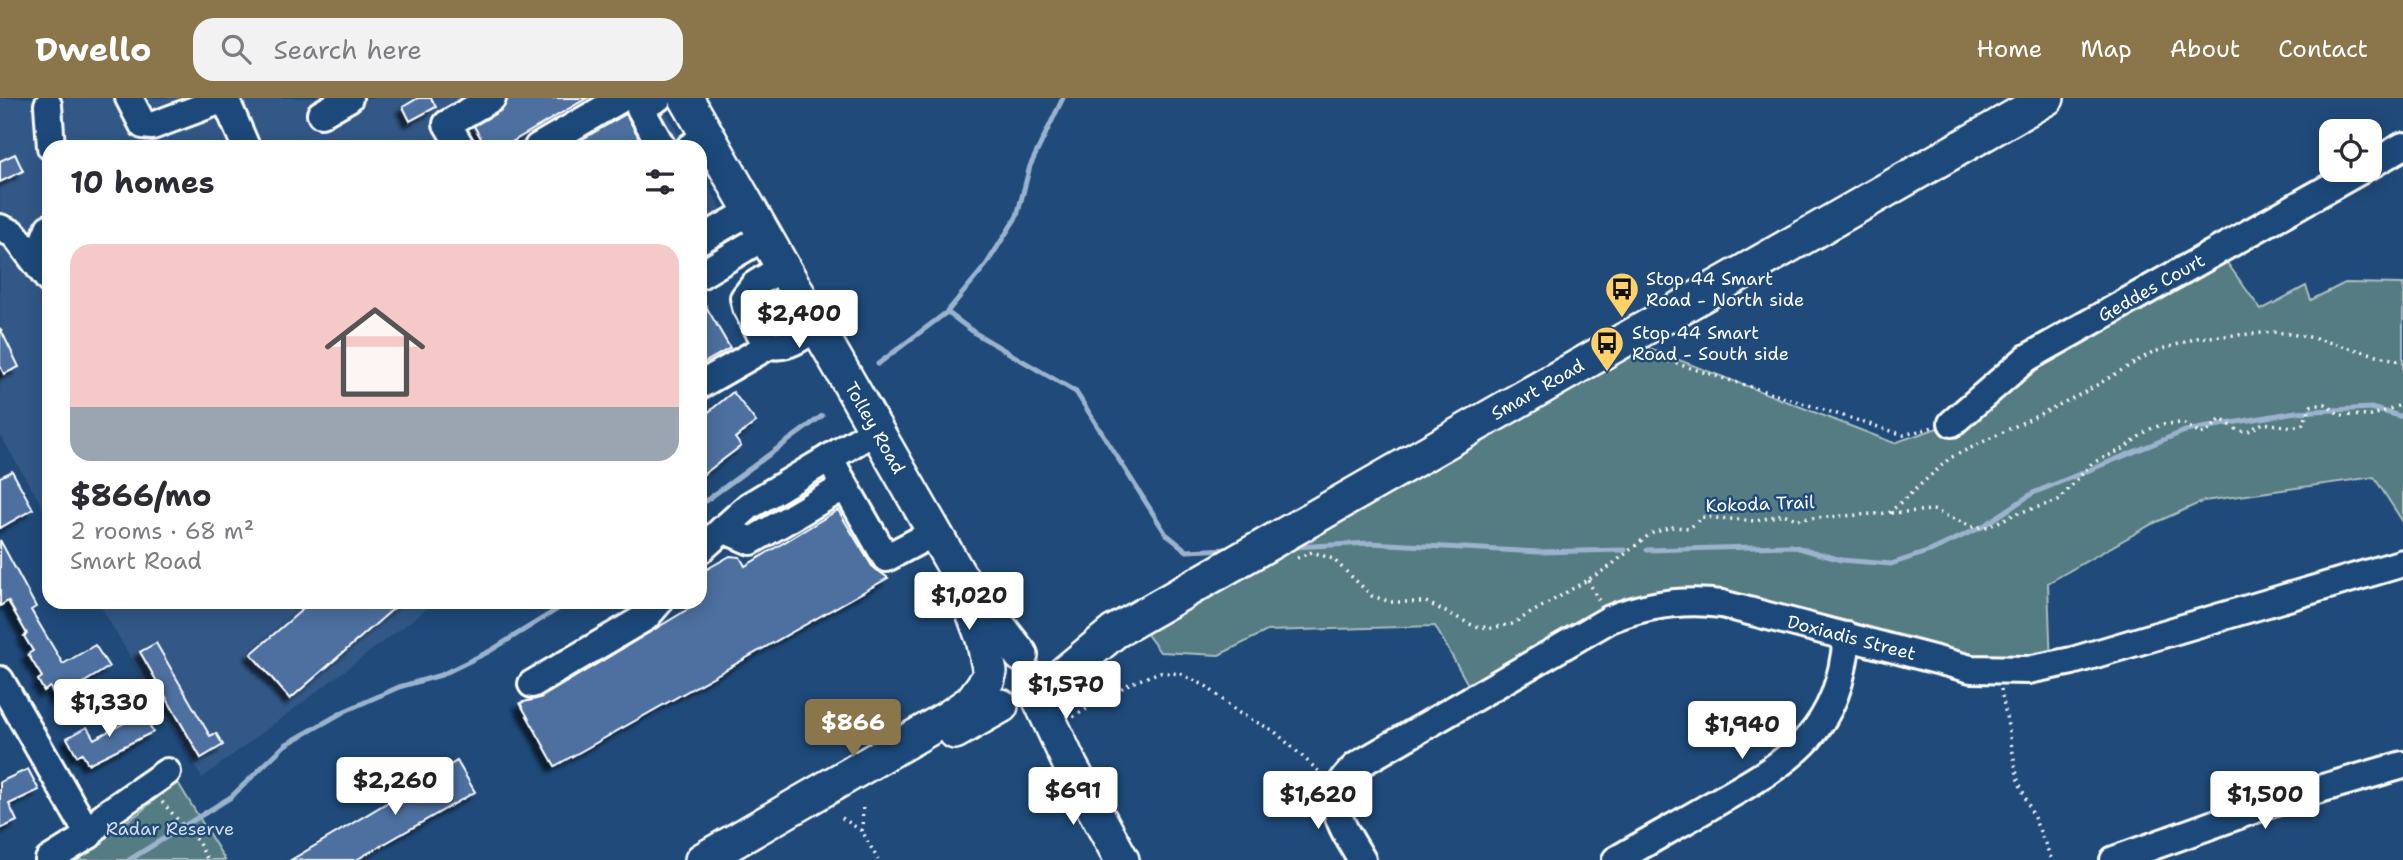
<!DOCTYPE html>
<meta charset="utf-8">
<style>
:root{--surface:#fff;--page:#f2f2f3;--text:#2b2b33;--muted:#7c7c81;--line:#e1e1e2;--accent:#8a764a}
body{margin:0;font-family:"Shantell Sans",sans-serif;background:var(--page);color:var(--text);height:100vh;display:flex;flex-direction:column;font-size:26px;white-space:nowrap}
*{box-sizing:border-box;margin:0}
p{font-size:23px;color:var(--muted)}
.icon{flex:none;width:38px;height:38px;fill:none;stroke:currentColor;stroke-width:2;stroke-linecap:round;stroke-linejoin:round}
.map{position:relative;flex:1;overflow:hidden}
.drawer{position:absolute;left:42px;top:42px;width:665px;height:469px;display:flex;flex-direction:column;background:var(--surface);border-radius:21px;box-shadow:0 4px 18px #0003}
.drawer>*{flex:none}
.fabs{position:absolute;left:2319px;top:21px;display:grid;gap:14px}
.fabs a{display:grid;place-items:center;width:63px;height:63px;border-radius:14px;background:var(--surface);box-shadow:0 4px 18px #0003;font-size:35px}
.price{position:absolute;translate:-50% -60px;padding:0 16px;border-radius:7px;background:#fff;color:#222;font-size:23px;line-height:46px;filter:drop-shadow(0 2px 4px #0008)}
.price::after{content:'';position:absolute;left:50%;top:42px;width:21px;height:16px;margin-left:-10px;background:inherit;clip-path:polygon(0 0,100% 0,50% 100%)}
.price.current{background:var(--accent);color:#fff}
ul{padding:0;list-style:none}
li{display:grid;align-content:center;gap:14px;height:371px;padding:0 28px}
li+li{border-top:2px solid var(--line)}
li span{display:grid;place-items:center;height:217px;border-radius:21px;color:#555}
li>.icon{margin-inline-start:auto}
span .icon{width:126px;height:126px;fill:#fffc;stroke-width:1}
li b{font-size:30px}
h2{display:flex;justify-content:space-between;align-items:center;height:84px;padding:0 28px;font-size:30px}
header{display:flex;align-items:center;gap:42px;box-sizing:border-box;height:98px;padding:0 35px;background:var(--accent);color:#fff}
header strong{font-size:33px}
nav{display:flex;gap:38px;margin-inline-start:auto;font-size:24px}
.search{width:490px;height:63px;background:var(--page);display:flex;align-items:center;gap:18px;box-sizing:border-box;padding:0 24px;border-radius:21px;color:var(--muted);font-size:26px}
.map>svg:first-child{display:block}
.built{fill:#315887}
.green{fill:#557c82;stroke:#aabec0;stroke-width:2}
.lines{fill:none;stroke-linecap:round;stroke-linejoin:round}
.stream{stroke:#9bb3cd;stroke-width:5}
.building{fill:#4e70a0;stroke:#fff;stroke-width:2;filter:url(#shadow)}
.minor-casing{stroke:#fff;stroke-width:32}
.major-casing{stroke:#fff;stroke-width:38}
.path{stroke:#fff;stroke-width:3.5;stroke-dasharray:2 5;stroke-linecap:butt}
.minor{stroke:#1f4a7a;stroke-width:26}
.major{stroke:#1f4a7a;stroke-width:33}
.labels{text-anchor:middle;stroke-width:5;stroke-linejoin:round;paint-order:stroke}
.poi-label{font-size:18px;fill:#fff;stroke:#1f4a7a;text-anchor:start}
.street-label{font-size:18px;fill:#fff;stroke:#1f4a7a}
.park-label{font-size:18px;fill:#d4dee0;stroke:#1f4a7a}
</style>
<header>
<strong>Dwello</strong>
<div class="search"><svg class="icon" aria-label="search" viewBox="0 0 24 24"><circle cx="10" cy="10" r="6"/><path d="M15 15l6 6"/></svg>Search here</div>
<nav><a>Home</a><a>Map</a><a>About</a><a>Contact</a></nav>
</header>
<div class="map">
<svg width="2403" height="762" viewBox="0 0 2403 762">
<defs>
<filter id="shadow"><feDropShadow dx="-6" dy="6" stdDeviation="2" flood-color="#0009"/></filter>
</defs>
<rect width="100%" height="100%" fill="#1f4a7a"/>
<filter id="ink" filterUnits="userSpaceOnUse"><feTurbulence type="fractalNoise" baseFrequency=".0143" numOctaves="2"/><feDisplacementMap in="SourceGraphic" scale="14" xChannelSelector="R" yChannelSelector="G"/><feConvolveMatrix kernelMatrix="1 2 1 2 8 2 1 2 1" color-interpolation-filters="sRGB"/></filter>
<g filter="url(#ink)">
<g class="built">
<path d="M0,0h658l28,49h-637v371l-49,-83z"/>
<path d="M700,73l52,91 -52,31z"/>
<path d="M98,504h338l-234,176z"/>
</g>
<g class="green">
<path d="M2218,152l43,60 45,-24 5,14 34,-17 58,1v238l-29,-45 -170,24 -52,23 -104,59 3,84 -55,4 -274,-66 -87,5 -160,87 -40,-71 -168,5 -48,24 -59,-3 -24,-33 489,-280 269,104 58,-20 75,-65z"/>
<path d="M177,683l48,79h-157l71,-47z"/>
</g>
<g class="lines">
<g class="stream">
<path d="M947,214l28,21 101,59 90,142 21,17 42,-2"/>
<path d="M878,266l69,-52 39,-47 31,-49 13,-50 33,-68"/>
<path d="M700,407l122,-89"/>
<path d="M1293,449l77,-4 169,9 86,-2"/>
<path d="M1647,452l145,-4 49,14 50,4 39,-13 52,-24 51,-34 152,-62 111,-19 75,-4 32,9"/>
<path d="M129,762l102,-63 54,-52 60,-34 54,-24 42,-12 49,-24 79,-49"/>
</g>
</g>
<g class="building">
<path d="M418,0h13l5,9 -26,14 -7,-14z"/>
<path d="M508,0h79l-84,49h-17l-12,-21 26,-15z"/>
<path d="M626,16l18,33h-75z"/>
<path d="M15,56l8,17 -23,11v-21z"/>
<path d="M700,198l30,52 -30,17z"/>
<path d="M0,230l19,39 -15,7 -4,-8z"/>
<path d="M733,294l23,30 -21,16 6,8 -41,31v-58z"/>
<path d="M12,373l21,38 -33,19v-51z"/>
<path d="M838,412l34,56 16,12 -333,188 -35,-63 20,-5 160,-96v-29l30,-17 10,1 5,9z"/>
<path d="M0,442l36,67 -5,3 32,54 32,-19 14,22 -34,21 8,12 -16,10 -8,-13 -3,2 -6,-12 -6,4 -6,-11 4,-3 -14,-23 5,-3 -9,-15 3,-2 -19,-33 -8,5z"/>
<path d="M311,504h90l-111,97 -39,-45z"/>
<path d="M156,545l54,93 6,-3 7,12 -22,13 -61,-106z"/>
<path d="M143,615l10,19 -65,32 -6,-11 -5,3 -10,-18 20,-11 7,12z"/>
<path d="M457,663l18,31 -119,68h-65z"/>
<path d="M28,671l11,21 -30,14 8,17 -17,8v-47z"/>
</g>
<g class="lines">
<g class="minor-casing">
<g id="minor">
<path d="M129,0l14,27 9,1 64,-24 11,1 19,44"/>
<path d="M658,0l-18,10 22,39"/>
<path d="M48,7l3,42"/>
<path d="M321,16l28,-16"/>
<path d="M461,49l-14,-23 45,-26"/>
<path d="M538,49l84,-49"/>
<path d="M690,49l18,-11"/>
<path d="M2370,67l33,-19"/>
<path d="M0,130l14,6 35,46"/>
<path d="M700,142l51,-29"/>
<path d="M40,168l1,-18 8,-20"/>
<path d="M783,169l-29,18 -10,13 2,9 19,35c17,11 38,-6 52,-15"/>
<path d="M700,177l65,-39"/>
<path d="M700,287l70,-40"/>
<path id="s1" d="M1952,325l75,-65 334,-188"/>
<path d="M829,360l57,100 49,-26"/>
<path d="M723,431l28,12 94,-55"/>
<path d="M700,452l49,-44 127,-76"/>
<path d="M0,582l89,155"/>
<path d="M532,586l114,-67 13,-15"/>
<path d="M49,762l40,-25 16,-20 62,-43"/>
<path id="s2" d="M1362,762c-20,-35 -43,-60 -6,-94l254,-147c37,-15 72,-20 112,-15l249,65 57,1 44,-9 331,-98"/>
<path d="M1616,762c34,-20 69,-39 103,-59 76,-43 120,-70 128,-165"/>
<path d="M2114,762l164,-59 125,-36"/>
</g>
</g>
<g class="major-casing">
<g id="major">
<path id="s3" d="M686,0l273,477 62,80"/>
<path d="M970,506l13,35 7,33"/>
<path id="s4" d="M1044,592l70,-58 933,-534"/>
<path d="M1039,600l32,69 51,93"/>
<path d="M955,634l46,-26"/>
<path d="M702,762l247,-143 22,-15 17,-23"/>
</g>
</g>
<g class="path">
<path d="M1649,257l255,80 29,-8"/>
<path d="M1891,415l42,-3 40,17h15l27,-13 43,-13 34,-38 31,-14 25,-19 15,-6 20,-1 17,11 6,-1 15,-14 18,12 8,1 16,-9 30,4 10,-3 8,-18 14,-2 15,11 31,1 32,-12"/>
<path d="M1297,460l15,-6 21,7 39,37 19,6h35l48,24 17,2 21,-4 38,-22 59,-35 41,-33 21,-7 19,1 12,-11 54,4 27,-7 14,5 92,-6 61,-55 135,-66 66,-39 46,-15 79,-6 33,5 94,25"/>
<path d="M1588,482l12,23"/>
<path d="M2001,591l17,91 34,80"/>
<path d="M1073,619l56,-33 31,-12 21,2 25,12 31,26 37,19 50,45"/>
<path d="M162,704l36,40 10,18"/>
<path d="M842,720l20,13 16,29"/>
<path d="M862,733l1,-26"/>
</g>
<use href="#minor" class="minor"/>
<use href="#major" class="major"/>
</g>
</g>
<defs>
<g id="bus-pin" transform="scale(1.75)"><path d="M0 17L-7.5 6A9.5 9.5 0 1 1 7.5 6Z" fill="#ffd166" stroke="#1f4a7a"/><path d="M-5-6H5V4H4V6H2V4H-2V6H-4V4H-5ZM-3.5-4V0h7V-4ZM-3.5 1.2v1.5H-2V1.2ZM2 1.2v1.5H3.5V1.2Z" fill="#111"/></g>
</defs>
<g fill-rule="evenodd">
<use href="#bus-pin" x="1622" y="191"/>
<use href="#bus-pin" x="1607" y="245"/>
</g>
<g class="labels">
<g class="poi-label">
<text x="1646" y="187">Stop 44 Smart<tspan x="1646" dy="21">Road - North side</tspan></text>
<text x="1632" y="241">Stop 44 Smart<tspan x="1632" dy="21">Road - South side</tspan></text>
</g>
<g class="street-label">
<text dy="6" stroke="none"><textPath href="#s1" startOffset="242">Geddes Court</textPath></text>
<text dy="6" stroke="none"><textPath href="#s4" startOffset="579">Smart Road</textPath></text>
<text dy="6" stroke="none"><textPath href="#s3" startOffset="380">Tolley Road</textPath></text>
<text transform="translate(1760 406) rotate(-2)" y="6">Kokoda Trail</text>
<text dy="6" stroke="none"><textPath href="#s2" startOffset="648">Doxiadis Street</textPath></text>
</g>
<g class="park-label">
<text x="170" y="737">Radar Reserve</text>
</g>
</g>
</svg>
<div class="fabs">
<a><svg class="icon" aria-label="locate" viewBox="0 0 24 24"><circle cx="12" cy="12" r="6"/><path d="M12 2v4M12 18v4M2 12h4M18 12h4"/></svg></a>
</div>
<b class="price" style="left:799px;top:252px">$2,400</b>
<b class="price" style="left:969px;top:534px">$1,020</b>
<b class="price" style="left:1066px;top:623px">$1,570</b>
<b class="price" style="left:109px;top:641px">$1,330</b>
<b class="price current" style="left:853px;top:661px">$866</b>
<b class="price" style="left:1742px;top:663px">$1,940</b>
<b class="price" style="left:395px;top:719px">$2,260</b>
<b class="price" style="left:1073px;top:729px">$691</b>
<b class="price" style="left:1318px;top:733px">$1,620</b>
<b class="price" style="left:2265px;top:733px">$1,500</b>
<section class="drawer">
<h2>10 homes<svg class="icon" aria-label="filters" viewBox="0 0 24 24"><path d="M4 7h16M4 17h16"/><circle cx="9" cy="7" r="2"/><circle cx="15" cy="17" r="2"/></svg></h2>
<ul>
<li><span style="background:linear-gradient(#f6c9c9 75%,#9aa5b1 0)"><svg class="icon" aria-label="home" viewBox="0 0 24 24"><path d="M3 11l9-7 9 7M6 9v11h12V9"/></svg></span><div><b>$866/mo</b><p>2 rooms · 68 m²</p><p>Smart Road</p></div></li>
</ul>
</section>
</div>
